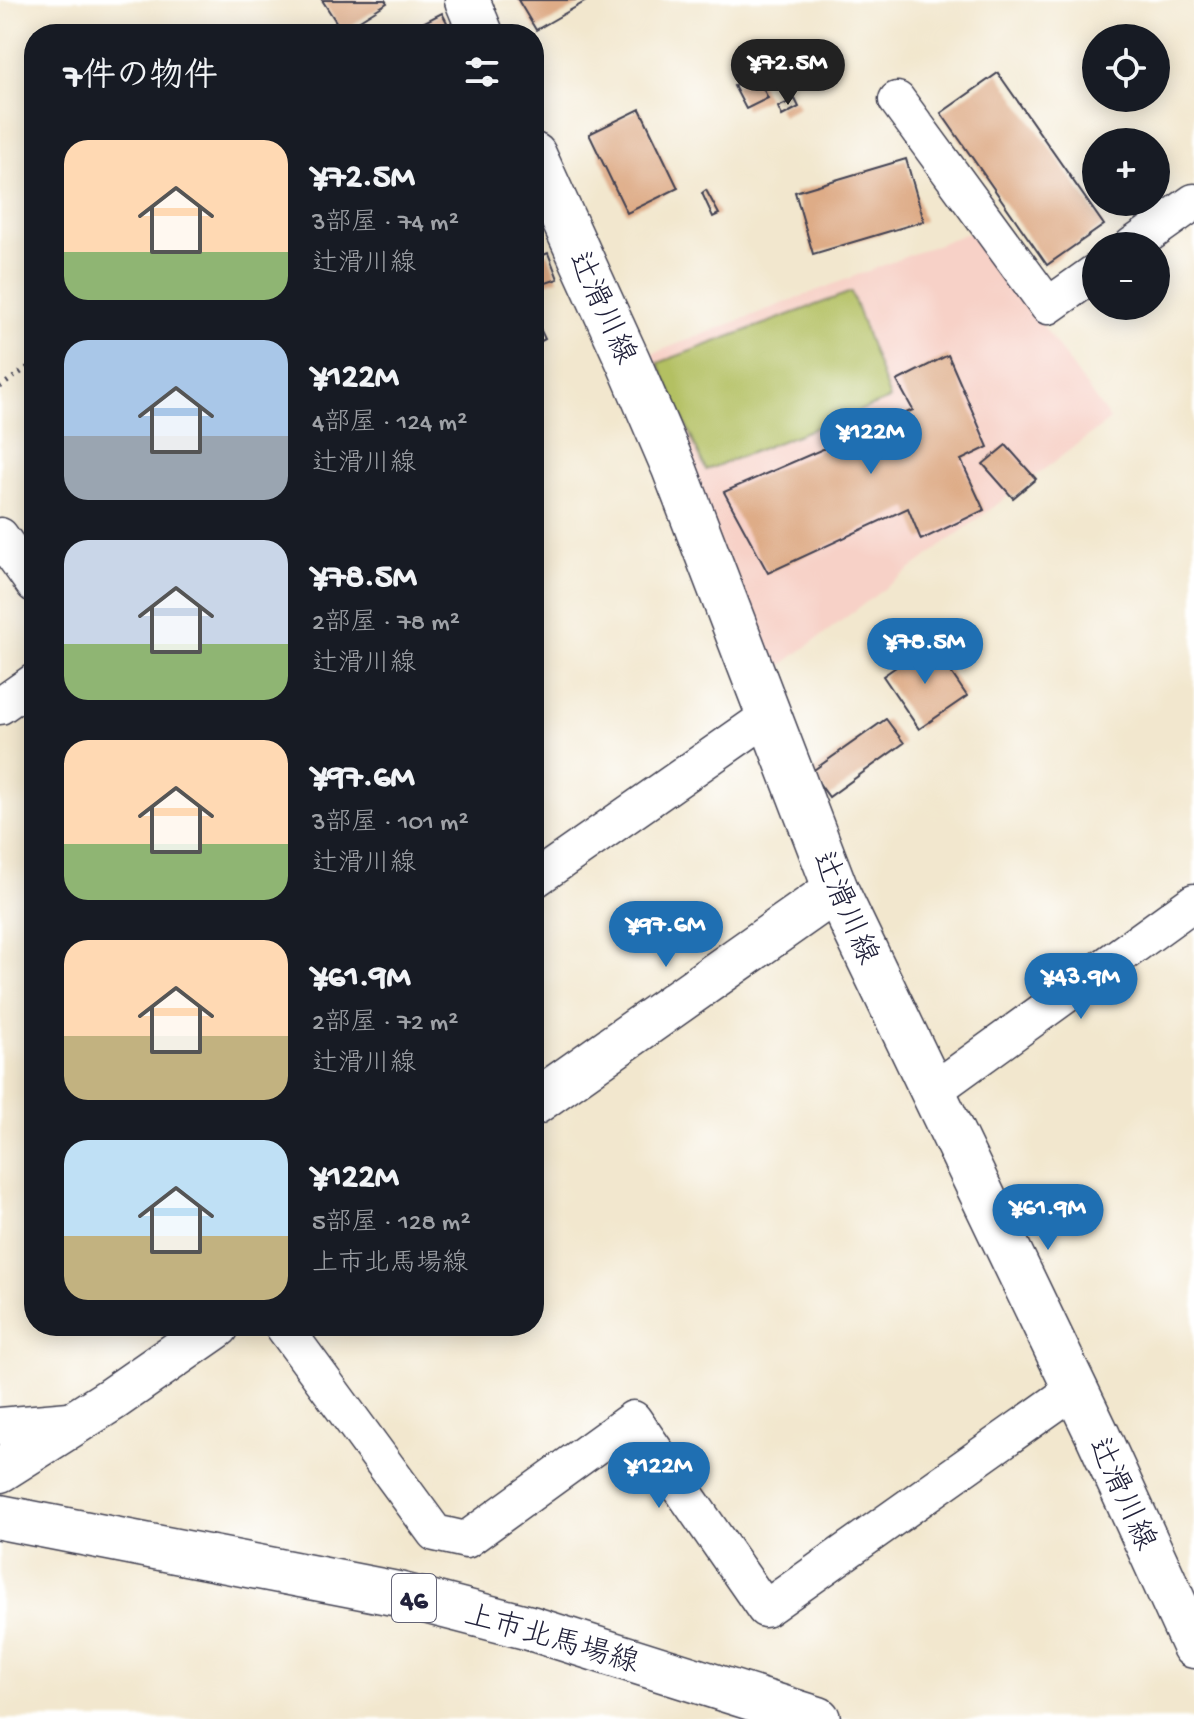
<!DOCTYPE html>
<html lang="ja">
<meta charset="utf-8">
<style>
:root{--surface:#171b24;--page:#20242c;--text:#f1f3f6;--muted:#9ea1a6;--accent:#1f6fb2}
body{margin:0;font-family:"Gochi Hand","Klee One",sans-serif;background:var(--page);color:var(--text);height:100vh;display:flex;flex-direction:column;font-size:30px;white-space:nowrap}
*{box-sizing:border-box;margin:0}
p{font-size:26px;color:var(--muted)}
.icon{flex:none;width:44px;height:44px;fill:none;stroke:currentColor;stroke-width:2;stroke-linecap:round;stroke-linejoin:round}
.map{position:relative;flex:1;overflow:hidden}
.panel{position:absolute;left:24px;top:24px;width:520px;height:1312px;display:flex;flex-direction:column;background:var(--surface);border-radius:32px;box-shadow:0 4px 20px #0003}
.panel>*{flex:none}
.buttons{position:absolute;left:1082px;top:24px;display:grid;gap:16px}
.buttons a{display:grid;place-items:center;width:88px;height:88px;border-radius:50%;background:var(--surface);box-shadow:0 4px 20px #0003;font-size:40px}
.price{position:absolute;translate:-50% -68px;padding:0 18px;border-radius:28px;background:var(--accent);color:#fff;font-size:26px;line-height:52px;filter:drop-shadow(0 2px 4px #0008)}
.price::after{content:'';position:absolute;left:50%;top:48px;width:24px;height:18px;margin-left:-12px;background:inherit;clip-path:polygon(0 0,100% 0,50% 100%)}
.price.selected{background:#222;color:#fff}
ul{padding:0;list-style:none}
li{display:flex;align-items:center;gap:24px;height:200px;padding:0 40px}
li span{display:grid;place-items:center;flex:none;width:224px;height:160px;border-radius:24px;color:#555}
li>.icon{margin-inline-start:auto}
span .icon{width:96px;height:96px;fill:#fffc;stroke-width:1}
li b{font-size:34px}
h2{display:flex;justify-content:space-between;align-items:center;height:96px;padding:0 40px;font-size:34px}
.map>svg:first-child{display:block}
.built{fill:#f7d1c7}
.green{fill:#b3c062;stroke:#6a714e;stroke-width:2}
.building{fill:#deac87}
.lines{fill:none;stroke-linecap:round;stroke-linejoin:round}
.minor-casing{stroke:#414051;stroke-width:39}
.tertiary-casing{stroke:#414051;stroke-width:47}
.secondary-casing{stroke:#414051;stroke-width:47}
.primary-casing{stroke:#414051;stroke-width:47}
.path{stroke:#414051;stroke-width:5;stroke-dasharray:2 6;stroke-linecap:butt}
.minor{stroke:#fff;stroke-width:36}
.tertiary{stroke:#fff;stroke-width:44}
.secondary{stroke:#fff;stroke-width:44}
.primary{stroke:#fff;stroke-width:44}
.labels{text-anchor:middle;stroke-width:8;stroke-linejoin:round;paint-order:stroke}
.shield{fill:#fff;stroke:#646476;stroke-width:2}
.shield-label{font-size:28px;font-weight:bold;fill:#22223b}
.street-label{font-size:30px;fill:#22223b;stroke:#fff}
</style>
<div class="map">
<svg width="1194" height="1719" viewBox="0 0 1194 1719">
<rect width="100%" height="100%" fill="#fff"/>
<filter id="ink" filterUnits="userSpaceOnUse"><feTurbulence type="fractalNoise" baseFrequency=".0125" numOctaves="2"/><feDisplacementMap in="SourceGraphic" scale="16" xChannelSelector="R" yChannelSelector="G"/><feConvolveMatrix kernelMatrix="1 2 1 2 8 2 1 2 1" color-interpolation-filters="sRGB"/></filter>
<filter id="wash" filterUnits="userSpaceOnUse"><feTurbulence type="fractalNoise" baseFrequency=".006" numOctaves="4" result="noise"/><feDisplacementMap in="SourceGraphic" scale="32" xChannelSelector="R" yChannelSelector="G"/><feGaussianBlur stdDeviation="1.8" result="paint"/><feColorMatrix in="noise" values="0 0 0 0 0 0 0 0 0 0 0 0 0 0 0 0 0 1.4 0 .05"/><feComposite in="paint" operator="in"/></filter>
<g filter="url(#wash)">
<rect width="100%" height="100%" fill="#f2e7ce"/>
<path class="built" d="M975,230l135,190 -340,254 -124,-318z"/>
<path class="green" d="M851,292l39,107 -184,71 -48,-107z"/>
<g id="blocks">
<g class="building">
<path d="M322,0h63l2,3 -45,28z"/>
<path d="M518,0h70l-52,30z"/>
<path d="M442,13l11,21h-52z"/>
<path d="M998,73l106,152 -57,40 -106,-152z"/>
<path d="M756,75l12,23 -22,11 -12,-23z"/>
<path d="M795,99l4,8 -17,9 -4,-9z"/>
<path d="M640,109l38,79 -51,25 -38,-79z"/>
<path d="M906,159l18,62 -111,33 -18,-62z"/>
<path d="M706,190l13,24 -6,3 -11,-24z"/>
<path d="M548,253l10,26 -24,8v-28z"/>
<path d="M534,316l11,23 -11,6z"/>
<path d="M948,355l40,92 -27,13 23,50 -63,30 -13,-32 -140,65 -44,-81 189,-82 -16,-29z"/>
<path d="M1006,445l30,34 -23,19 -30,-34z"/>
<path d="M931,643l36,53 -48,33 -36,-53z"/>
<path d="M886,719l18,24 -75,54 -18,-25z"/>
</g>
</g>
</g>
<g filter="url(#ink)">
<use href="#blocks" fill-opacity="0" stroke="#414051" stroke-width="2"/>
<g class="lines">
<g class="minor-casing">
<g id="minor">
<path d="M897,100l151,206 48,-34"/>
<path d="M1132,246l62,-44"/>
<path d="M0,536l34,48"/>
<path d="M0,706l34,-24"/>
<path d="M534,880l236,-165"/>
<path d="M933,1091l261,-189"/>
<path d="M283,1326l152,207 31,7 167,-121 132,190 310,-220"/>
<path d="M0,1426l81,-7"/>
</g>
</g>
<g class="tertiary-casing">
<g id="tertiary">
<path d="M534,1103l302,-213"/>
<path d="M0,1470l112,-71 105,-73"/>
</g>
</g>
<g class="secondary-casing">
<g id="secondary">
<path d="M467,0l14,34"/>
<path d="M534,155l94,206 46,107 162,422 262,546 96,210"/>
</g>
</g>
<g class="primary-casing">
<path id="primary" d="M0,1517l398,77 132,34 288,91"/>
</g>
<path class="path" d="M0,387l34,-24"/>
<use href="#minor" class="minor"/>
<use href="#tertiary" class="tertiary"/>
<use href="#secondary" class="secondary"/>
<use href="#primary" class="primary"/>
</g>
</g>
<g class="labels">
<rect class="shield" x="392" y="1574" width="44" height="48" rx="6"/>
<g class="shield-label">
<text x="414" y="1608">46</text>
</g>
<g class="street-label">
<text transform="translate(604 307) rotate(65)" y="10">辻滑川線</text>
<text transform="translate(847 907) rotate(66)" y="10">辻滑川線</text>
<text transform="translate(1124 1493) rotate(65)" y="10">辻滑川線</text>
<text transform="translate(552 1637) rotate(16)" y="10">上市北馬場線</text>
</g>
</g>
</svg>
<div class="buttons">
<a><svg class="icon" aria-label="locate" viewBox="0 0 24 24"><circle cx="12" cy="12" r="6"/><path d="M12 2v4M12 18v4M2 12h4M18 12h4"/></svg></a>
<a>+</a>
<a>−</a>
</div>
<b class="price selected" style="left:788px;top:107px">¥72.5M</b>
<b class="price" style="left:871px;top:476px">¥122M</b>
<b class="price" style="left:925px;top:686px">¥78.5M</b>
<b class="price" style="left:666px;top:969px">¥97.6M</b>
<b class="price" style="left:1081px;top:1021px">¥43.9M</b>
<b class="price" style="left:1048px;top:1252px">¥61.9M</b>
<b class="price" style="left:659px;top:1510px">¥122M</b>
<section class="panel">
<h2>7件の物件<svg class="icon" aria-label="filters" viewBox="0 0 24 24"><path d="M4 7h16M4 17h16"/><circle cx="9" cy="7" r="2"/><circle cx="15" cy="17" r="2"/></svg></h2>
<ul>
<li><span style="background:linear-gradient(#ffd9b3 70%,#8fb573 0)"><svg class="icon" aria-label="home" viewBox="0 0 24 24"><path d="M3 11l9-7 9 7M6 9v11h12V9"/></svg></span><div><b>¥72.5M</b><p>3部屋 · 74 m²</p><p>辻滑川線</p></div></li>
<li><span style="background:linear-gradient(#a9c7e8 60%,#9aa5b1 0)"><svg class="icon" aria-label="home" viewBox="0 0 24 24"><path d="M3 11l9-7 9 7M6 9v11h12V9"/></svg></span><div><b>¥122M</b><p>4部屋 · 124 m²</p><p>辻滑川線</p></div></li>
<li><span style="background:linear-gradient(#c9d6e8 65%,#8fb573 0)"><svg class="icon" aria-label="home" viewBox="0 0 24 24"><path d="M3 11l9-7 9 7M6 9v11h12V9"/></svg></span><div><b>¥78.5M</b><p>2部屋 · 78 m²</p><p>辻滑川線</p></div></li>
<li><span style="background:linear-gradient(#ffd9b3 65%,#8fb573 0)"><svg class="icon" aria-label="home" viewBox="0 0 24 24"><path d="M3 11l9-7 9 7M6 9v11h12V9"/></svg></span><div><b>¥97.6M</b><p>3部屋 · 101 m²</p><p>辻滑川線</p></div></li>
<li><span style="background:linear-gradient(#ffd9b3 60%,#c2b280 0)"><svg class="icon" aria-label="home" viewBox="0 0 24 24"><path d="M3 11l9-7 9 7M6 9v11h12V9"/></svg></span><div><b>¥61.9M</b><p>2部屋 · 72 m²</p><p>辻滑川線</p></div></li>
<li><span style="background:linear-gradient(#bfe0f5 60%,#c2b280 0)"><svg class="icon" aria-label="home" viewBox="0 0 24 24"><path d="M3 11l9-7 9 7M6 9v11h12V9"/></svg></span><div><b>¥122M</b><p>5部屋 · 128 m²</p><p>上市北馬場線</p></div></li>
</ul>
</section>
</div>
